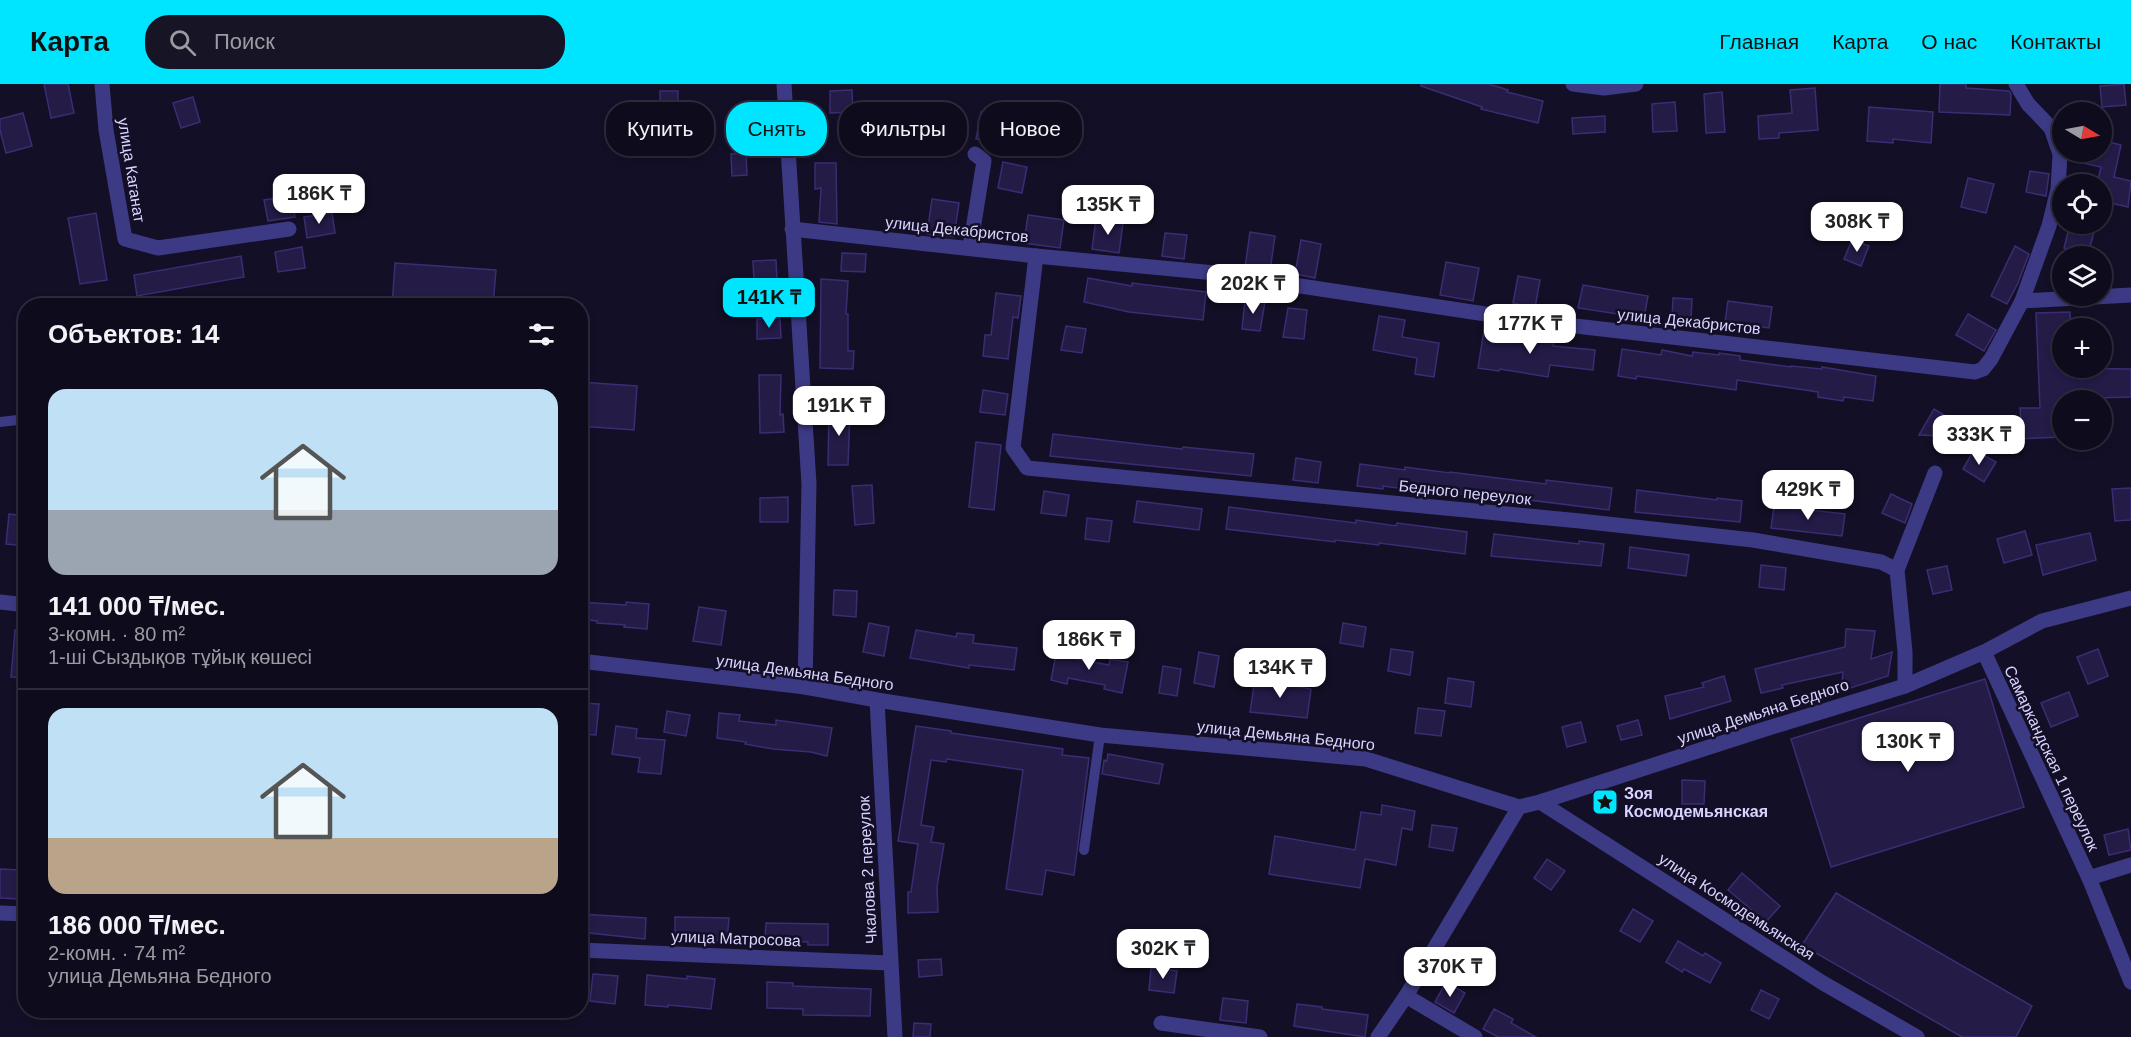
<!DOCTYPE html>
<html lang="ru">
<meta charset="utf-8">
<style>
:root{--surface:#0e0b1c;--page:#171425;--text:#f1f3f6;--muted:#9b9ba3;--line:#2e2b3b;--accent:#00e5ff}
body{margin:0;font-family:Helvetica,sans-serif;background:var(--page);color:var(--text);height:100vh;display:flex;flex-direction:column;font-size:22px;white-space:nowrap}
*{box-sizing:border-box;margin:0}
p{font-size:20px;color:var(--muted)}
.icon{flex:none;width:33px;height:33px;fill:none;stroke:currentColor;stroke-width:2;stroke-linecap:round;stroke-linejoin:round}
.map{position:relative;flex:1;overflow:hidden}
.sheet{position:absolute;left:18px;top:214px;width:570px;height:720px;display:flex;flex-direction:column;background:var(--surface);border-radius:24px;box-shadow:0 3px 9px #0003,0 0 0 2px var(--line)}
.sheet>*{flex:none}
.hud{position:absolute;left:606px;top:18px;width:570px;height:54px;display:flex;gap:12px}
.needle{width:39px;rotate:100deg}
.fabs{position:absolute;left:2052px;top:18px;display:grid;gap:12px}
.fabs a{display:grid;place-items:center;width:60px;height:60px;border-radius:50%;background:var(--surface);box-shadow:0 3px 9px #0003,0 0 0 2px var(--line);font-size:30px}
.price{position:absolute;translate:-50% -51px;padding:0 14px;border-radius:12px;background:#fff;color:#222;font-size:20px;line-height:39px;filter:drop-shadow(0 2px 3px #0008)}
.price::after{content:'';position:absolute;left:50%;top:36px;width:18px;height:14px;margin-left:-9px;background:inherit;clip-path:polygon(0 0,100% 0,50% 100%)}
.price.current{background:var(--accent);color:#111}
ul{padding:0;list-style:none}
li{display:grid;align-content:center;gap:12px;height:318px;padding:0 30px}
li+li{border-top:2px solid var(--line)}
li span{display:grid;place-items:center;height:186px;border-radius:18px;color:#555}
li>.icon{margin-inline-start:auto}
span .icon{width:108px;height:108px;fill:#fffc;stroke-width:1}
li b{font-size:26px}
h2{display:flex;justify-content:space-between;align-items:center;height:72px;padding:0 30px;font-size:26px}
.chip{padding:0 21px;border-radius:24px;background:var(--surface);box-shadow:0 3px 9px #0003,0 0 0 2px var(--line);font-size:21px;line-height:54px}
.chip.current{background:var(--accent);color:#111}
header{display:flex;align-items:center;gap:36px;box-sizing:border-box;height:84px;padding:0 30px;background:var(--accent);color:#111}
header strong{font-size:28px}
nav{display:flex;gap:33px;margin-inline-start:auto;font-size:21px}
.search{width:420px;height:54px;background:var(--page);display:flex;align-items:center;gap:15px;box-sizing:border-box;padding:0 21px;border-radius:24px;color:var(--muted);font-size:22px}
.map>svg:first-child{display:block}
.building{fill:#241b47;stroke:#3b2d73;stroke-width:1.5}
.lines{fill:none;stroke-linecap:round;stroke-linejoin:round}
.lane{stroke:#3d3a85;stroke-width:10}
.street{stroke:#3d3a85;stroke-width:15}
.labels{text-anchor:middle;stroke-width:5;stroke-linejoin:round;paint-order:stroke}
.street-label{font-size:16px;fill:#d9d4ff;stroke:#130f26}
.poi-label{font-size:16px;font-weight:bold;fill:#d9d4ff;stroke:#130f26;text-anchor:start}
</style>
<header>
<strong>Карта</strong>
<div class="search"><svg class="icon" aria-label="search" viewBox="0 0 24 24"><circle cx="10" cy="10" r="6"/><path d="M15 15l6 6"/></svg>Поиск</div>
<nav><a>Главная</a><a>Карта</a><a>О нас</a><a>Контакты</a></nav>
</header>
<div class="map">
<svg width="2131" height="953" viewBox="0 0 2131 953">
<rect width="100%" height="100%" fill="#130f26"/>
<g class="building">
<path d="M44,0h24l6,29 -23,5z"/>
<path d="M1421,0h68l19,6 -1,2 36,9 -5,22 -57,-14 1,-2 -61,-21z"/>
<path d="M1940,0h26v4l43,3 2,3 -1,21 -71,-3z"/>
<path d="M2124,0l2,21 -24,2 -2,-21z"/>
<path d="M1815,4l3,42 -39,3v5l-20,1 -1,-23 34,-3 -2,-23z"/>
<path d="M852,6l1,22 -23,1v-22z"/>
<rect x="660" y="7" width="18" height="22"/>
<path d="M1722,8l3,40 -19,1 -2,-39z"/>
<path d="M193,13l7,25 -19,6 -8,-25z"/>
<path d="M1675,18l2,29 -24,1 -1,-28z"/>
<path d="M769,20l1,25 -26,1 -1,-25z"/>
<path d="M1869,23l64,5 -2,31 -38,-4v4l-26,-2z"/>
<path d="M981,28l20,4 -5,27 -20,-4z"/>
<path d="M23,29l9,33 -26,7 -6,-23v-11z"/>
<path d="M1605,32v16l-32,2 -1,-16z"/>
<path d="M902,38l38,9 -5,21 -37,-9z"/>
<path d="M2102,56l19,5 -7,32 17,4 -3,26 -26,-6v-17h-5l4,-17 -32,-7v-8h33z"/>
<path d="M746,69l1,22 -15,1 -1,-22z"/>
<path d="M1003,78l24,5 -5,26 -24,-5z"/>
<path d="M815,79h21l1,61 -18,-2 2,-34 -6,1z"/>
<path d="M2030,87l19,3 -3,22 -20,-4z"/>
<path d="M1968,94l26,6 -8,29 -25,-6z"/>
<path d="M292,112l3,21 -27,4 -4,-21z"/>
<path d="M932,115l27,4 -5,34 -27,-3z"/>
<path d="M96,129l11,67 -27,4 -12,-66z"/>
<path d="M332,129l3,20 -28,5 -3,-21z"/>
<path d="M1028,131l36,5 -4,28 -36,-5z"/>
<path d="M1096,135l27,4 -4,30 -27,-4z"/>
<path d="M2070,140l25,4 -7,27 -24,-7z"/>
<path d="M1250,148l25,4 -5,35 -25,-3z"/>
<path d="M1165,149l22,2 -3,24 -22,-3z"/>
<path d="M1301,156l20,4 -6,34 -20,-4z"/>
<path d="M1852,156l17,6 -8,20 -17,-7z"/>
<path d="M2015,162l14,8 -11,29 -11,21 -16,-8z"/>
<path d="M302,163l3,21 -27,4 -3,-20z"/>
<path d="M842,169l24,1 -1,18 -24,-1z"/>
<path d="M241,172l3,21 -107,19 -3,-21z"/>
<path d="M776,176l1,20 -23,1 -1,-20z"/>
<path d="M1446,178l33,6 -6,33 -33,-6z"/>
<path d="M395,179l101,7 -3,36h-101z"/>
<path d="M1518,192l22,4 -5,28 -22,-5z"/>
<path d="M1088,194l44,8v-3l74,9 -3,28 -74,-8 -45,-10z"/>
<path d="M821,195l27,2 -2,33h2v37h6l-1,18 -33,-1z"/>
<path d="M1583,201l65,11 -4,22 -66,-10z"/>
<path d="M996,209l25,3 -3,22 -5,-1 -5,42 -25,-3 2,-21h6z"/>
<path d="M1673,214l19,1 -1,19 -19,-1z"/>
<path d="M1245,215l20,3 -5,29 -18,-2z"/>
<path d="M1728,217l44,6 -3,21 -44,-6z"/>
<path d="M1288,224l19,2 -3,29 -21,-2z"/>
<path d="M2070,228l1,16h-9v40l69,1v28l-38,1v2h-31v37l-47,2 -96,-4 15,-26 37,22 5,-13 45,3 -1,-13h20l-4,-95z"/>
<path d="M1968,230l28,16 -12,21 -28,-16z"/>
<path d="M1379,232l26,4 -3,17 37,6 -5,34 -19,-3 2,-16 -44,-8z"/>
<path d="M780,234l1,20 -24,1v-20z"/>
<path d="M1066,242l20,3 -4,24 -21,-3z"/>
<path d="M1484,246l70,12 -1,4 42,4 -2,20 -43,-5 -2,12 -48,-8 -1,2 -21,-3z"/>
<path d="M1622,265l39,6 1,-5 30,6 1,-4 26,3v-2l21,3v4l51,7v-1l31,3v-2l54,9 -3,25 -29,-4 -1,4 -25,-4v-5l-81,-12 -1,10 -99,-14 -1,3 -18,-3z"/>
<path d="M759,291h22l-1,40 3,-1 1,18 -24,1z"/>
<path d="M580,298l57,4 -3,44 -54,-4z"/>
<path d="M983,306l25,4 -3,21 -25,-3z"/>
<path d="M829,325l21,2 -2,54h-20z"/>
<path d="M1053,350l129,15 1,-2 71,7 -3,22 -201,-20z"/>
<path d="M976,358l25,3 -7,65 -25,-3z"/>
<path d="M1974,366l22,12 -12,20 -21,-13z"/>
<path d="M1296,374l25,4 -3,21 -25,-3z"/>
<path d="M1360,380l45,6v-3l45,6v-1l96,12v-4l66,8 -3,22 -88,-11 -1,3 -92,-12v2l-45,-6v3l-26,-3z"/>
<path d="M872,401l2,38 -19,2 -3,-39z"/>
<path d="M2131,404v32l-16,1 -3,-32z"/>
<path d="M1637,406l80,10v-2l25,3 -2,21 -105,-10z"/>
<path d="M1044,407l25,4 -3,21 -25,-3z"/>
<path d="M1891,410l21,10 -7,19 -23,-10z"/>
<path d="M788,413v25h-28v-24z"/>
<path d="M1137,417l65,8 -3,21 -65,-8z"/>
<path d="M1774,422l71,8 -3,22 -71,-8z"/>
<path d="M1229,423l127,16v-3l40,6 1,-3 70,9 -2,22 -86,-11v2l-44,-5v2l-109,-13z"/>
<path d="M9,430l17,2v30l-20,-2z"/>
<path d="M1087,434l25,3 -3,21 -24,-3z"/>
<path d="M2025,447l7,24 -28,8 -7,-24z"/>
<path d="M2090,449l6,27 -53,15 -7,-30z"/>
<path d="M1494,450l85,10v-3l25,3 -3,22 -110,-10z"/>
<path d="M1630,463l59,8 -3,21 -58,-8z"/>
<path d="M1761,481l25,3 -2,22 -25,-3z"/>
<path d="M1947,482l5,24 -19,4 -6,-24z"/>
<path d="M834,506l23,1 -1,26 -23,-2z"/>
<path d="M580,518l46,3v-3l23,2 -2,25 -23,-2 1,-2 -28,-2v-2l-17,-2z"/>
<path d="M699,523l27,4 -5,34 -28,-4z"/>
<path d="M869,539l20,4 -5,29 -21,-4z"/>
<path d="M1343,539l23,4 -3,20 -23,-4z"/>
<path d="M1846,545l29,2 -4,28 21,-7 -4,24 -47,15 2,-19 -61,13 1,3 -22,5 -6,-24 90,-22z"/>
<path d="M15,546l11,1v47l-15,-1z"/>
<path d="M916,546l40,7 1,-4 17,2 -1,8 44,5 -3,22 -45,-5v3l-59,-10z"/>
<path d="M1057,565l16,3 -1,6 37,7 1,-6 18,3 -6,31 -18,-4 1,-4 -37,-7 -1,6 -16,-4z"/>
<path d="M1391,565l22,3 -3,23 -22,-4z"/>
<path d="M2098,565l10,27 -20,8 -11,-27z"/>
<path d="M1199,568l20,4 -5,31 -20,-4z"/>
<path d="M1163,582l18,3 -4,27 -18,-3z"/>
<path d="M1724,592l7,25 -61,18 -5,-23 39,-9 -2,-4z"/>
<path d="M1448,594l26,4 -3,25 -26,-4z"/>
<path d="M1255,595l56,10 -4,29 -57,-6z"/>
<path d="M1985,595l39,128 -193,60 -40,-128z"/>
<path d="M2069,608l9,24 -27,11 -10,-24z"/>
<path d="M580,619l19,1 -3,31 -16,-1z"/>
<path d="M1418,624l27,3 -4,25 -26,-3z"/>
<path d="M667,627l23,4 -4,21 -22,-4z"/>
<path d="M719,629l21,2 -1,6 37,4v-5l56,8 -5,28 -16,-4 -38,-3 -28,-5 1,-2 -29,-4z"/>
<path d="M1638,636l4,15 -21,5 -4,-14z"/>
<path d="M1581,638l5,20 -19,5 -5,-20z"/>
<path d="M616,642l21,3 -1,9 29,2 -4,34 -23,-2 2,-14 -28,-4z"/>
<path d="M916,642l35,5v2l112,16 -1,6 27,3 -15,117 -28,-5 -4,25 -36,-6 17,-119 -76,-11 -1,3 -15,-2 -10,65 13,2 -3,15 13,2 -7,43 1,25 -30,1v-21h3l7,-48 -20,-3z"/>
<path d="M1108,670l55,10 -4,20 -57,-10 2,-14 3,1z"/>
<path d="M1682,696l23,1 -1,23h-22z"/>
<path d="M1382,721l33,6 -3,19 -10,-2 -6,37 -31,-6 -5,29 -91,-14 6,-38 80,14 6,-38 20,3z"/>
<path d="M1432,741l25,3 -4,23 -24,-4z"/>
<path d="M2128,745l3,21 -22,5 -5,-20z"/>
<path d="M1547,775l18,12 -14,19 -17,-12z"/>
<path d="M0,785l20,1 -1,29 -19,-1z"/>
<path d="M1742,789l38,33 -14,16 -38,-32z"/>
<path d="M1836,809l196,113 -16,31h-54l-160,-92z"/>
<path d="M1633,825l20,12 -13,21 -20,-11z"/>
<path d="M580,830l66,4 -1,21 -65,-7z"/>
<path d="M675,833l54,1 -2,23 -52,-2z"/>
<path d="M766,839l62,1v21h-20v-3l-43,-3z"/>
<path d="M1678,857l25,15 2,-3 16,10 -11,20 -26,-14 -2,3 -16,-10z"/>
<path d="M941,875l1,16 -23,2 -1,-17z"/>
<path d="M1151,884l26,3 -3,22 -25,-3z"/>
<path d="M593,890l25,2 -3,28 -25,-3z"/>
<path d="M647,891l40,4v-3l28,3 -4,30 -43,-4v2l-23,-2z"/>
<path d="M767,898l26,1v3l78,3 -1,27 -67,-1v-6l-36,-1z"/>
<path d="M1446,898l19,11 -11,20 -19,-11z"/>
<path d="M1761,906l18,9 -10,20 -18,-9z"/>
<path d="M1223,914l25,3 -2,22 -26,-3z"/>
<path d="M1297,920l25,3v2l46,6 -3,22 -71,-11z"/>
<path d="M1494,925l19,10 -2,4 25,14h-38l-15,-8z"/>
<path d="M914,939l17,1 -1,13h-17z"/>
</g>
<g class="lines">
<g class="lane">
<path d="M0,338l26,-3"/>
<path d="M1084,766l16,-115"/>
</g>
<g class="street">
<path d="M102,0l4,46 19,109 33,9 131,-19"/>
<path d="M784,0l25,400 -4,203"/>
<path d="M1573,0l31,4 32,-4"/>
<path d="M792,145l244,27 179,17 317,48 443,51 8,-3 8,-10 31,-58 27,-75 9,-37 2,-35 -9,-26 -23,-24 -12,-20"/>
<path d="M970,164l14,-87 -9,-7"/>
<path d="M1036,172l-23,192 14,20 553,53 173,19 128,22 16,8"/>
<path d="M2022,217l109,-6"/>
<path d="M0,518l26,3"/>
<path d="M1984,568l105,226 42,104"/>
<path d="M580,577l225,26 72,13 223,35 266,24 153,48 21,-5 222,-72 143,-44 79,-34 58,-31 89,-23"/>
<path d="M1905,602v-34l-8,-82 38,-97"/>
<path d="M877,616l18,337"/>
<path d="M1540,718l283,181 94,54"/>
<path d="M2089,794l42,-13"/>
<path d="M0,829l26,1"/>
<path d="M580,866l310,13"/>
<path d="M1406,912l69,41"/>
<path d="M1161,939l99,14"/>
<path d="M1378,953l28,-41 113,-189"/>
</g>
</g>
<defs>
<g id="sight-square" transform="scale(1.35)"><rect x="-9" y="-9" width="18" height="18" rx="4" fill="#00e5ff" stroke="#130f26"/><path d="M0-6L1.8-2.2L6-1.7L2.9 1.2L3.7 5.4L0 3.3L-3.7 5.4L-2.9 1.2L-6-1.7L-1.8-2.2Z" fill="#111"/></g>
</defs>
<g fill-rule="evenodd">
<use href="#sight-square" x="1605" y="718"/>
</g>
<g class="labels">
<g class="street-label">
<text transform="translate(132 86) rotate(81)" y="6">улица Каганат</text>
<text transform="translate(957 145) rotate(6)" y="6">улица Декабристов</text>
<text transform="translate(1689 237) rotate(6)" y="6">улица Декабристов</text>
<text transform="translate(1465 408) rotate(6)" y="6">Бедного переулок</text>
<text transform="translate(805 588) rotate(8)" y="6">улица Демьяна Бедного</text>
<text transform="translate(1763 627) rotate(-18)" y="6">улица Демьяна Бедного</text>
<text transform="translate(1286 651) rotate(6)" y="6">улица Демьяна Бедного</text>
<text transform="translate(2052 674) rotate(65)" y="6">Самаркандская 1 переулок</text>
<text transform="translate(867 786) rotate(-93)" y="6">Чкалова 2 переулок</text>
<text transform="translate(1737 822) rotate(33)" y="6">улица Космодемьянская</text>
<text transform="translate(736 854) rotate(2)" y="6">улица Матросова</text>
</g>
<g class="poi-label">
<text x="1624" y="715">Зоя<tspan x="1624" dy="18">Космодемьянская</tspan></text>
</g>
</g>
</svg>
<div class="fabs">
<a><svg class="needle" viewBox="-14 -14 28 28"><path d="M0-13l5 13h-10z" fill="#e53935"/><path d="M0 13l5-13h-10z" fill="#9b9ba3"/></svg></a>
<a><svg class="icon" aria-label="locate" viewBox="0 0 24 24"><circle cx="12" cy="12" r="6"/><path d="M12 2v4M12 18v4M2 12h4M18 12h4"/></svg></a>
<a><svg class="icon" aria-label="layers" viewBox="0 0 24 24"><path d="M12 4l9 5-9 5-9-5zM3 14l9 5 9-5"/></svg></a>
<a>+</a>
<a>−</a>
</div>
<b class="price" style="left:319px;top:141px">186K ₸</b>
<b class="price" style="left:1108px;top:152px">135K ₸</b>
<b class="price" style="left:1857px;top:169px">308K ₸</b>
<b class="price" style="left:1253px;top:231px">202K ₸</b>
<b class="price current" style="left:769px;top:245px">141K ₸</b>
<b class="price" style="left:1530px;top:271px">177K ₸</b>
<b class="price" style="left:839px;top:353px">191K ₸</b>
<b class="price" style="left:1979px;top:382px">333K ₸</b>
<b class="price" style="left:1808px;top:437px">429K ₸</b>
<b class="price" style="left:1089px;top:587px">186K ₸</b>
<b class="price" style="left:1280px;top:615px">134K ₸</b>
<b class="price" style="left:1908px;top:689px">130K ₸</b>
<b class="price" style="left:1163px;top:896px">302K ₸</b>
<b class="price" style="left:1450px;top:914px">370K ₸</b>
<div class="hud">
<a class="chip">Купить</a>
<a class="chip current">Снять</a>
<a class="chip">Фильтры</a>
<a class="chip">Новое</a>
</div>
<section class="sheet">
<h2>Объектов: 14<svg class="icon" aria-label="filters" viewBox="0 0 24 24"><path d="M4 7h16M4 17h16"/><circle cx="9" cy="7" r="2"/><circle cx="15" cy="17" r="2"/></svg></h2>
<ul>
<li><span style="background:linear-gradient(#bfe0f5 65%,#9aa5b1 0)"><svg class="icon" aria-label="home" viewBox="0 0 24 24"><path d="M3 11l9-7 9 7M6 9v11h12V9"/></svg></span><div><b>141 000 ₸/мес.</b><p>3-комн. · 80 m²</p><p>1-ші Сыздықов тұйық көшесі</p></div></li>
<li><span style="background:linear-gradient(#bfe0f5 70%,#b9a48a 0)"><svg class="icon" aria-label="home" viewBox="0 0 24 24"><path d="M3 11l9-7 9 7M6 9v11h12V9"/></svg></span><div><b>186 000 ₸/мес.</b><p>2-комн. · 74 m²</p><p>улица Демьяна Бедного</p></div></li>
</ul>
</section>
</div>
